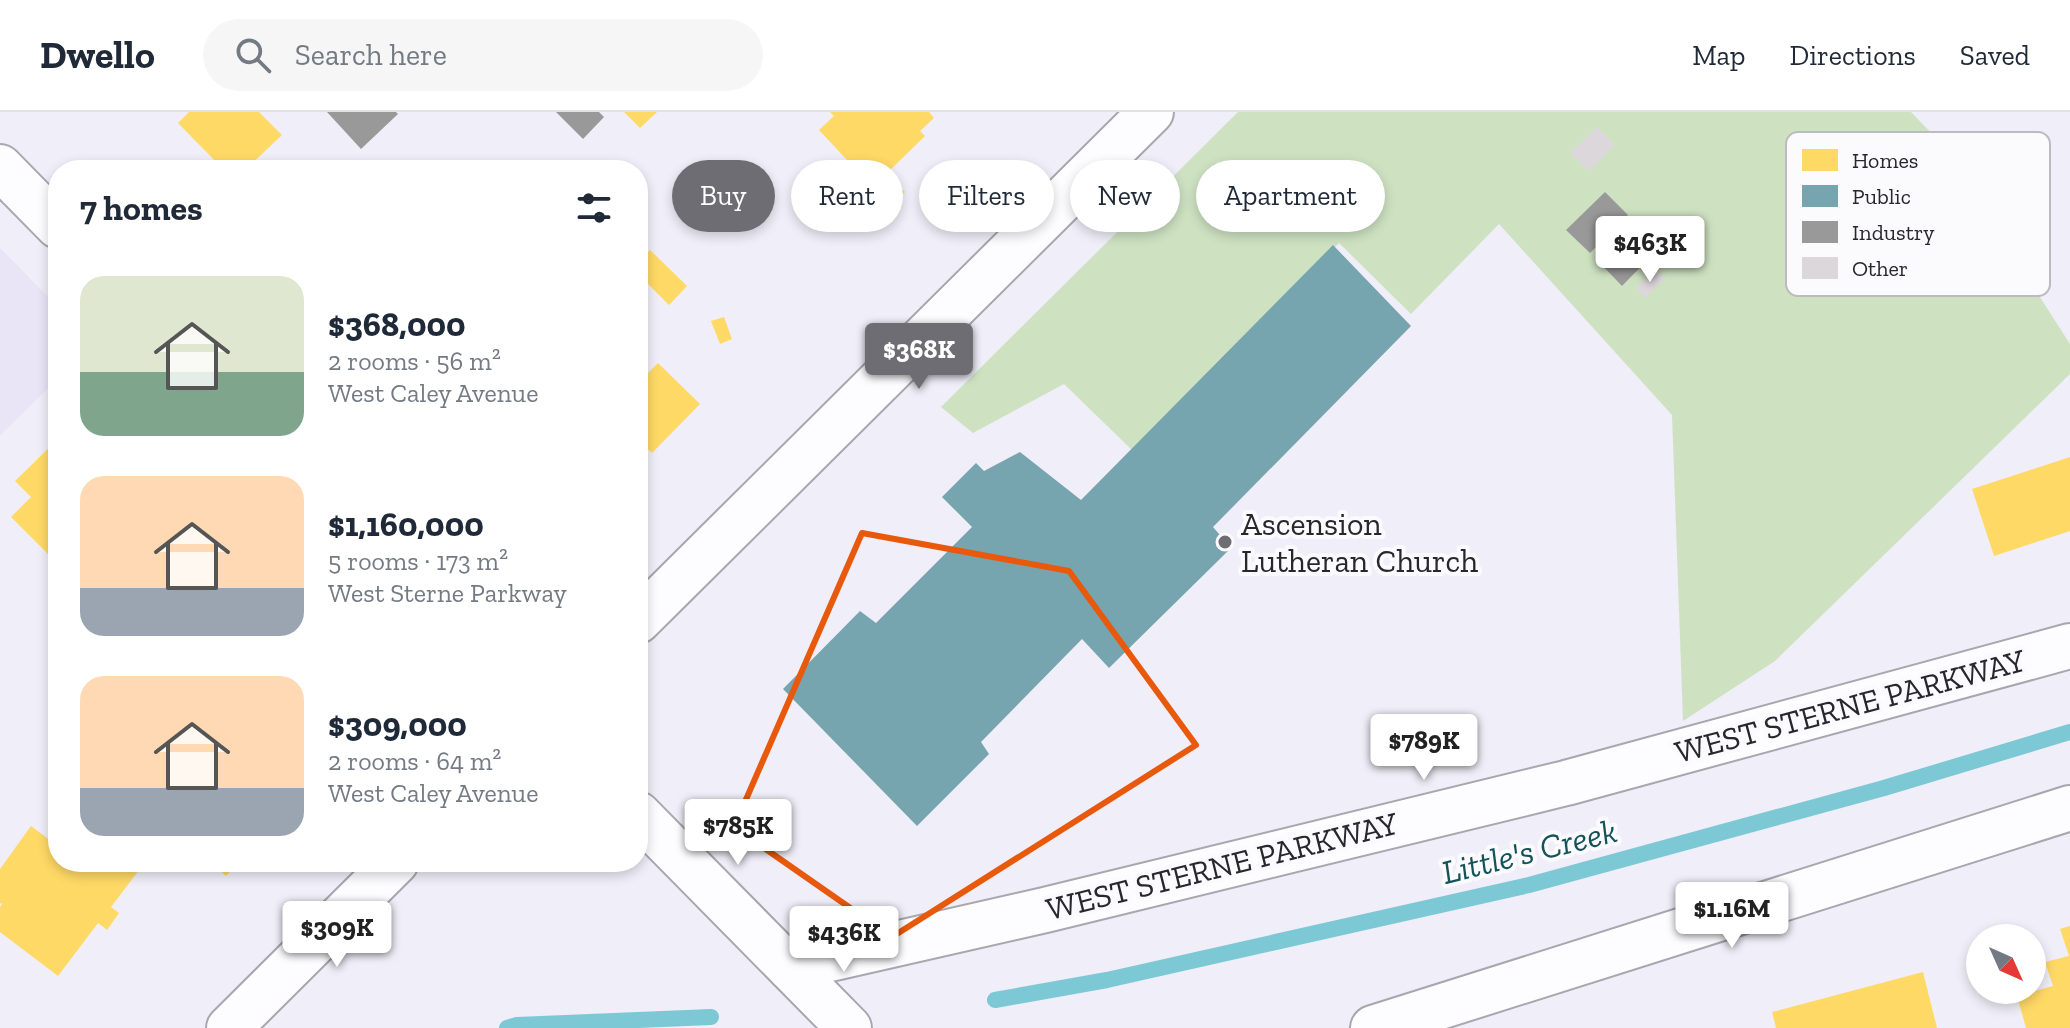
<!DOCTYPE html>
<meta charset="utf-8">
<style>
:root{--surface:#fff;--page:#f6f6f7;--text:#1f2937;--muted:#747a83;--line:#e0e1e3;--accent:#6e6d74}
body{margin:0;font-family:"Zilla Slab",serif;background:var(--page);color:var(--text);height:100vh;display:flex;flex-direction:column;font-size:30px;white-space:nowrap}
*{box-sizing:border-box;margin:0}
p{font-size:26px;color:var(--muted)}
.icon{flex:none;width:44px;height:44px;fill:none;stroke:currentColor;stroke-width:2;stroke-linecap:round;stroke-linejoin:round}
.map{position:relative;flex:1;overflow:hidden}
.side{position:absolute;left:48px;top:48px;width:600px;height:712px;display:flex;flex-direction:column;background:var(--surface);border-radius:32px;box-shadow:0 4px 12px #0003}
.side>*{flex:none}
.banner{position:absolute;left:672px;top:48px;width:760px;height:72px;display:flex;gap:16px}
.needle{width:52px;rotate:135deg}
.fabs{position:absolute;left:1966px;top:812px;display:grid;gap:16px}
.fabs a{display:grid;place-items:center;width:80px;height:80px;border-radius:50%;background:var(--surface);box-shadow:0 4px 12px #0003;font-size:40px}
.price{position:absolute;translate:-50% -68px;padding:0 18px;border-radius:8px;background:#fff;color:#222;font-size:26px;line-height:52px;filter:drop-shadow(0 2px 4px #0008)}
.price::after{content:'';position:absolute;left:50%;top:48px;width:24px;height:18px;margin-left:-12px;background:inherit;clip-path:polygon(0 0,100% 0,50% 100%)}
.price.active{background:var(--accent);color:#fff}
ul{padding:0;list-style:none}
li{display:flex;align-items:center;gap:24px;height:200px;padding:0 32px}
li span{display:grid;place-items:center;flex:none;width:224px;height:160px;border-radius:24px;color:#555}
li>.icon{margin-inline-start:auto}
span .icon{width:96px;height:96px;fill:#fffc;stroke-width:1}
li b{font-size:34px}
h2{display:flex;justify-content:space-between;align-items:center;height:96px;padding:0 32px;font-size:34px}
.chip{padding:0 28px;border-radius:36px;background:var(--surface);box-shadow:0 4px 12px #0003;font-size:28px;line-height:72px}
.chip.active{background:var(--accent);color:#fff}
header{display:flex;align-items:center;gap:48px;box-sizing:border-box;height:112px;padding:0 40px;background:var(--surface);border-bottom:2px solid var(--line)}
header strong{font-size:38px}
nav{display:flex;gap:44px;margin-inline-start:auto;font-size:28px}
.search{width:560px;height:72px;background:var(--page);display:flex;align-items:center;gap:20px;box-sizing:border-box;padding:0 28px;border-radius:44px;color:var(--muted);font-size:30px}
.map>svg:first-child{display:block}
.built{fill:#e9e5f7}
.green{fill:#cee2c2}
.homes{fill:#ffd966}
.public{fill:#76a5af}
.industry{fill:#999}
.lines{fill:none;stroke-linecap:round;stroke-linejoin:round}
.stream{stroke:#7cc8d4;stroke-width:16}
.building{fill:#dcd7db}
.street-casing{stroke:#a8a6ae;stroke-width:48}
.street{stroke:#fdfcfe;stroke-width:44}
.marked{fill:none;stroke:#e8590c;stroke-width:6;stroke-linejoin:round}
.poi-dot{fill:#6e6d74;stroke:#fbfafd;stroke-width:3}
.labels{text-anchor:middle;stroke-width:8;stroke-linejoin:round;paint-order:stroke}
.poi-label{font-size:32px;fill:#28272d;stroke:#fbfafd;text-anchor:start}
.street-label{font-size:32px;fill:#28272d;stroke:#fbfafd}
.water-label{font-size:34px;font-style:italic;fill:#14535a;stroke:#fbfafd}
.key{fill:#fbfafd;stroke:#bcbbbf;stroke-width:2}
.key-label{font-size:22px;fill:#28272d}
</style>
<header>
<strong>Dwello</strong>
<div class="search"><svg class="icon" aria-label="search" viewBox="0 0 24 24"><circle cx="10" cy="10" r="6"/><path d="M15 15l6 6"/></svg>Search here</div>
<nav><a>Map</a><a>Directions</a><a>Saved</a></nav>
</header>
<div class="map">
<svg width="2070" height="916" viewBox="0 0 2070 916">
<rect width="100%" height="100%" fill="#f0eef8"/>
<path class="built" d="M0,136l58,59v72l-58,56z"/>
<path class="green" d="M1238,0h673l31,32 128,200v30l-295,287 -92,60 -11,-306 -173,-191 -88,90 -72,-71 -206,208 -69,-67 -91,49 -32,-26z"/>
<g class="homes">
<path d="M189,0h70l23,23 -37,35h-21l-46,-47z"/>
<path d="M624,0h33l-17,16z"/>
<path d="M830,0h99l5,6 -14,13 5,5 -38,37 18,19 -25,24 -42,-45 10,-10 -29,-31 15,-14z"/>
<path d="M650,138l37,36 -18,19 -31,-31v-12z"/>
<path d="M724,205l8,22 -12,5 -9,-23z"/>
<path d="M658,251l42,41 -48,49 -14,-13v-57z"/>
<path d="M58,327v125l-47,-47 20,-20 -16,-16z"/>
<path d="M2070,345v74l-76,25 -22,-67z"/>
<path d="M31,714l20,15 7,-9v30h87l-34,45 8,6 -12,17 -9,-7 -40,53 -58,-44v-25l2,-3 -2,-1v-34z"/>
<path d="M211,750h29l-14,14z"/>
<path d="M2070,814v102h-44l-9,-32 36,-10 -8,-24 24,-6 -9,-27z"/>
<path d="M1923,860l14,56h-161l-4,-16z"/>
</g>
<path class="public" d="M1333,133l78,81 -198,201 18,21 -122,120 -27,-29 -101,103 8,12 -72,72 -134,-137 77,-78 16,12 96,-96 -30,-30 34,-34 8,8 36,-19 61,48z"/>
<g class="industry">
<path d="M327,0h69l2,2 -37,35z"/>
<path d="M556,0h43l5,5 -21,22z"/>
<path d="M1605,80l23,23 -38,38 -24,-23z"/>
<path d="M1639,110l23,23 -40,41 -23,-24z"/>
</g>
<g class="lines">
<g class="stream">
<path d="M995,888l112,-20 422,-95 355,-97 186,-56"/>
<path d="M507,916l10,-3 194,-8"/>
</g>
</g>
<g class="building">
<path d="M1597,15l18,18 -26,26 -19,-18z"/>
<path d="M1656,158l9,9 -20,19 -9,-10z"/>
</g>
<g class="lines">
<g class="street-casing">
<g id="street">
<path d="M0,55l58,59"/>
<path d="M638,509l513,-509"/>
<path d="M638,702l211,214"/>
<path d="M790,856l255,-58 521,-127 504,-137"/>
<path d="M229,916l167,-166"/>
<path d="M1373,916l697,-220"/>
</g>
</g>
<use href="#street" class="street"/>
</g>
<path class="marked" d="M862,421l207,38 127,174 -304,192 -158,-110z"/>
<circle class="poi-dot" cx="1225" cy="430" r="8"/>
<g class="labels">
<g class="poi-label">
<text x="1241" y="423">Ascension<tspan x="1241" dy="37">Lutheran Church</tspan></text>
</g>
<g class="street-label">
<text transform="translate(1850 594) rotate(-15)" y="11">WEST STERNE PARKWAY</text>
<text transform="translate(1222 754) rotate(-14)" y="11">WEST STERNE PARKWAY</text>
</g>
<g class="water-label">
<text transform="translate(1529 739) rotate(-14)" y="12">Little's Creek</text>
</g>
</g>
<rect x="1786" y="20" width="264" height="164" rx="12" class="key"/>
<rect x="1802" y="37" width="36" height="22" fill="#ffd966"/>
<rect x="1802" y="73" width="36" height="22" fill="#76a5af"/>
<rect x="1802" y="109" width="36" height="22" fill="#999"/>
<rect x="1802" y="145" width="36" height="22" fill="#dcd7db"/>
<g class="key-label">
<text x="1852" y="56">Homes</text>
<text x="1852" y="92">Public</text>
<text x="1852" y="128">Industry</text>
<text x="1852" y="164">Other</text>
</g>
</svg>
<div class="fabs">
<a><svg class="needle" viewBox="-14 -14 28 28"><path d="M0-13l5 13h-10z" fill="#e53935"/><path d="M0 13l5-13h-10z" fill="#747a83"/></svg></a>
</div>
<b class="price" style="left:1650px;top:172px">$463K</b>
<b class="price active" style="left:919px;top:279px">$368K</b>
<b class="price" style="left:1424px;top:670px">$789K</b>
<b class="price" style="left:738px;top:755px">$785K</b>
<b class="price" style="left:1732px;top:838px">$1.16M</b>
<b class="price" style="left:337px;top:857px">$309K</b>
<b class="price" style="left:844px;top:862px">$436K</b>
<div class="banner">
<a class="chip active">Buy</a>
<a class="chip">Rent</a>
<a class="chip">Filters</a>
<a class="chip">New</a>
<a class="chip">Apartment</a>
</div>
<section class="side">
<h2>7 homes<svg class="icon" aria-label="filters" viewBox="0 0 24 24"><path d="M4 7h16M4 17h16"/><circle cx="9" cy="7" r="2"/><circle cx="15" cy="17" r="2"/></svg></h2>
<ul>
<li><span style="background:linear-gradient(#dfe7d0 60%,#7fa58c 0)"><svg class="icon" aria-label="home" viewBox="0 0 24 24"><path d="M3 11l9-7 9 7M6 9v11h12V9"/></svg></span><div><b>$368,000</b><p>2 rooms · 56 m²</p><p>West Caley Avenue</p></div></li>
<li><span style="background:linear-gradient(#ffd9b3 70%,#9aa5b1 0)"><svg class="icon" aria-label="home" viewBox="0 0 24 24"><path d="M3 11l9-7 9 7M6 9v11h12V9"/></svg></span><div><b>$1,160,000</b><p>5 rooms · 173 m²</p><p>West Sterne Parkway</p></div></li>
<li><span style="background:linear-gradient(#ffd9b3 70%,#9aa5b1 0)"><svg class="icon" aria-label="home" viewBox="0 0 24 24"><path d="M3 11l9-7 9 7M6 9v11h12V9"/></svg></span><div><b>$309,000</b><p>2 rooms · 64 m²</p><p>West Caley Avenue</p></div></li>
</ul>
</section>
</div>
